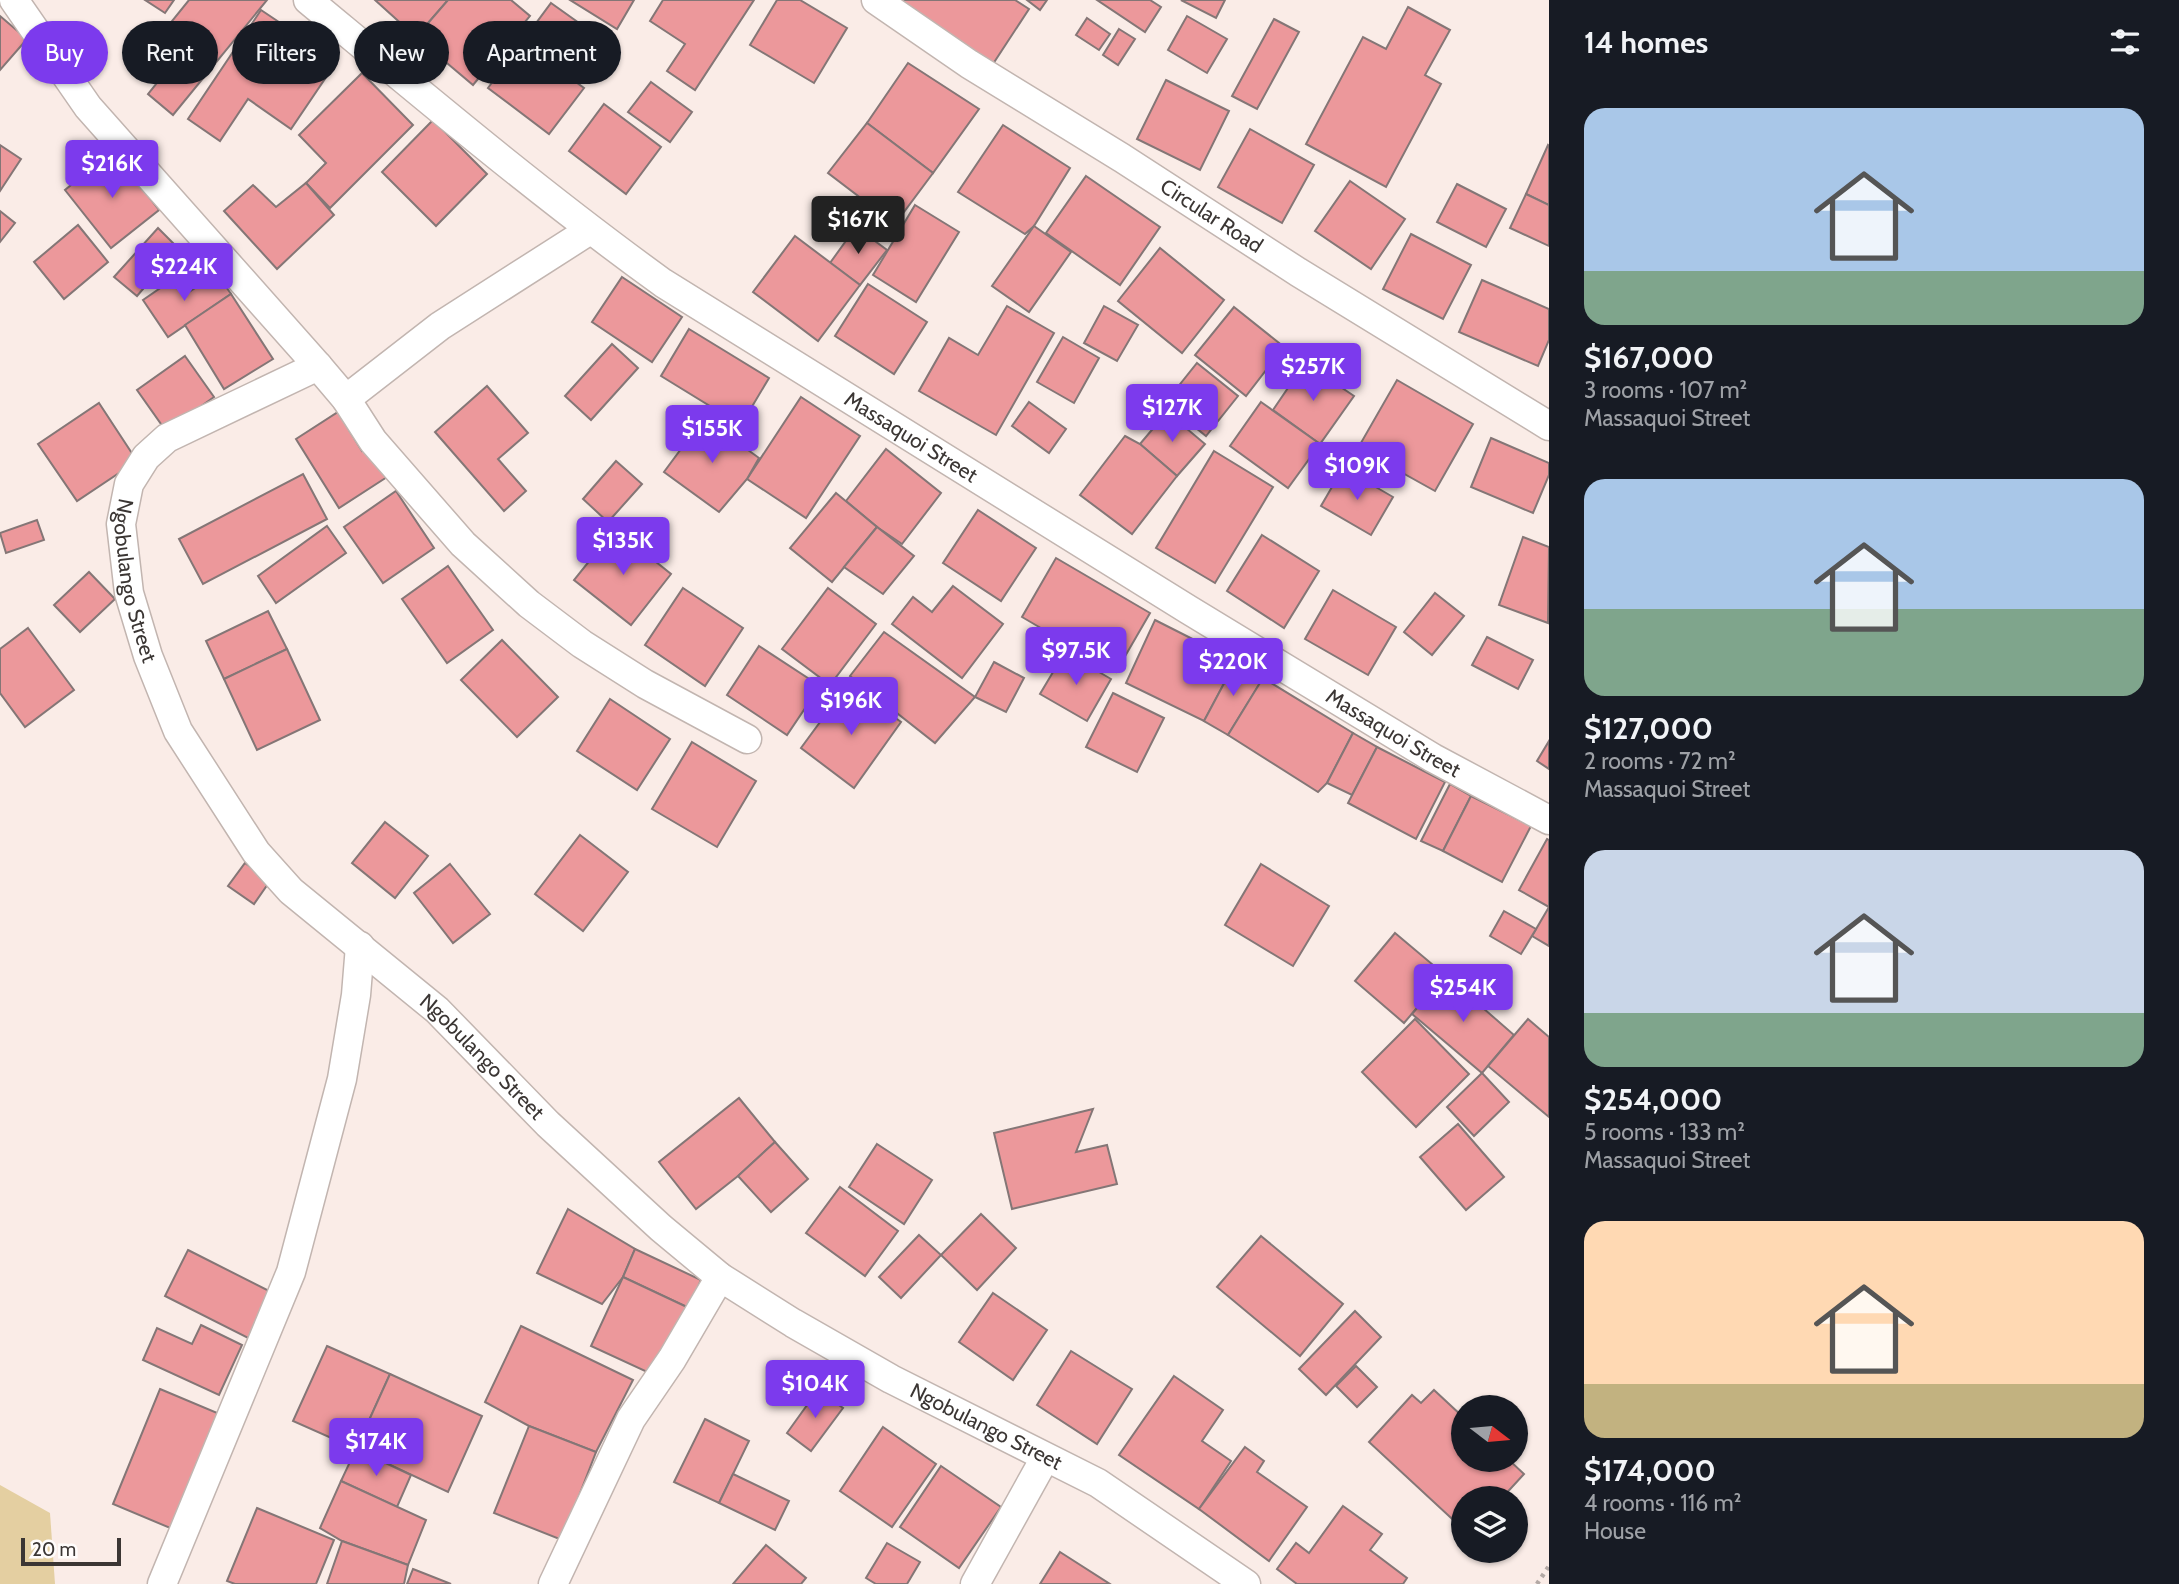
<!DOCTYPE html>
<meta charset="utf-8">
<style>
:root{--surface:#171b24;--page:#20242c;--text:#f1f3f6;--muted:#9ea1a6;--accent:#7c3aed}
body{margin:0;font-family:Cabin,sans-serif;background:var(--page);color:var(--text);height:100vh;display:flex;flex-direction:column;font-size:26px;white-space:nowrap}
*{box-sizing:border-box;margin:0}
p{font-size:23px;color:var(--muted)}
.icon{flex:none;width:38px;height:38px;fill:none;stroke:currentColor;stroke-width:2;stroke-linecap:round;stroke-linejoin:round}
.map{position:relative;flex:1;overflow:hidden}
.sheet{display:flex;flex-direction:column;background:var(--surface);width:630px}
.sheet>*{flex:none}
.guide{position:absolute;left:21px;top:21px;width:665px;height:63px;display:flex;gap:14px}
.needle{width:46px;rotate:106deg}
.controls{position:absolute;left:1451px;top:1395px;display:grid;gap:14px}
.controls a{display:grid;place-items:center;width:77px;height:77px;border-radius:50%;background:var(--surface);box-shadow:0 2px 5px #0004;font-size:35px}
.scale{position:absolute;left:21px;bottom:18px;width:100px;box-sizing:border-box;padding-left:7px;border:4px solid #3b3634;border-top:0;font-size:19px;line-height:24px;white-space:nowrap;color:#3b3634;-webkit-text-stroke:5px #fffcfb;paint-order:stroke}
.price{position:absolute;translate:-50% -60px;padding:0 16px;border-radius:7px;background:var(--accent);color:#fff;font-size:23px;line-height:46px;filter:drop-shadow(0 2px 4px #0008)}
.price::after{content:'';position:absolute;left:50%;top:42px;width:21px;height:16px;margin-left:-10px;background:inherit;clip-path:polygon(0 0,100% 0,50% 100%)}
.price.active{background:#222;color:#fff}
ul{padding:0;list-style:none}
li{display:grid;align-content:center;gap:14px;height:371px;padding:0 35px}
li span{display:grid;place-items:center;height:217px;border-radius:21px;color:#555}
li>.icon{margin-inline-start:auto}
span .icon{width:126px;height:126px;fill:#fffc;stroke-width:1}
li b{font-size:30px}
h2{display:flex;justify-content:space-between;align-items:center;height:84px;padding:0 35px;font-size:30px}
.chip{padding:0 24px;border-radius:32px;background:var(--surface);box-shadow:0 2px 5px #0004;font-size:24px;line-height:63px}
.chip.active{background:var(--accent);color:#fff}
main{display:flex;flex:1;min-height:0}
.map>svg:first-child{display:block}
.green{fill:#e4cfa1}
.building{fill:#ec989b;stroke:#847676;stroke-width:2}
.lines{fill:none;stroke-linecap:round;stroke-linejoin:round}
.minor-casing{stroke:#c2b5b0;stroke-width:31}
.path{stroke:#b3a9a5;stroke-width:4.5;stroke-dasharray:3.5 5;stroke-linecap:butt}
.minor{stroke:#fff;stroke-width:28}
.labels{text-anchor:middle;stroke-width:5;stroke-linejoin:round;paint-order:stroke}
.street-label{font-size:21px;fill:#3b3634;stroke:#fffcfb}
</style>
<main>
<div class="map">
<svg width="1549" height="1584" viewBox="0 0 1549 1584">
<rect width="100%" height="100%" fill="#faece7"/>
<path class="green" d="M0,1485l50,28 5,71h-55z"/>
<g class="building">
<path d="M145,0h29l-9,13z"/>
<path d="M189,0h78l-94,115 -25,-21 45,-56 -21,-17z"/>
<path d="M375,0h73l-32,37z"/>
<path d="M448,0h63l19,16 -57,69 -57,-48z"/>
<path d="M570,0h64l-17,29z"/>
<path d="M663,0h91l-59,90 -28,-19 18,-27 -35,-23z"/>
<path d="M777,0h23l47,28 -33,55 -64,-38z"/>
<path d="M902,0h113l14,9 -40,61 -92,-62z"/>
<path d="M1027,0h20l-7,10z"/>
<path d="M1097,0h53l11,7 -16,25z"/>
<path d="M1181,0h44l-9,18z"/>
<path d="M551,3l28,20 -29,40 34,25 -35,46 -61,-46z"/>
<path d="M1408,7l42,23 -25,45 16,9 -55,103 -80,-43 57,-107 23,12z"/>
<path d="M261,10l76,51 -46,68 -43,-30 -28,42 -32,-22z"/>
<path d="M0,16l27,23 -27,31z"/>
<path d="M1187,16l40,23 -20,34 -39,-23z"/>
<path d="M1087,18l23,16 -11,16 -23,-15z"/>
<path d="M1274,19l25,13 -42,77 -25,-13z"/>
<path d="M1119,29l16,10 -17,26 -15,-10z"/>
<path d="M908,63l71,46 -46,64 -66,-50z"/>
<path d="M362,73l51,52 -83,83 -24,-25 20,-20 -27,-28z"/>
<path d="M1166,80l63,31 -29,59 -63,-31z"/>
<path d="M651,82l41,30 -22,30 -42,-30z"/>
<path d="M604,104l57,43 -35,47 -57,-43z"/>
<path d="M433,120l54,54 -51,52 -54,-54z"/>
<path d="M867,123l66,50 -38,51 -67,-51z"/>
<path d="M1003,125l67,43 -36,58 -9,8 -67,-42z"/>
<path d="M1250,129l64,36 -32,58 -64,-36z"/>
<path d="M0,145l21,14 -21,32z"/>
<path d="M1548,145l1,1v59l-23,-11z"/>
<path d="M113,151l46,59 -48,38 -46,-58z"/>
<path d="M1086,176l74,51 -40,58 -74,-52z"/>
<path d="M1350,181l55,38 -34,50 -56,-38z"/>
<path d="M306,183l28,32 -57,54 -53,-58 29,-26 23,22z"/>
<path d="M1457,184l49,25 -20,38 -49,-25z"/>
<path d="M1526,194l23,11v41l-39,-18z"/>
<path d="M915,205l44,27 -43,70 -43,-27z"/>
<path d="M0,211l15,12 -15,19z"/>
<path d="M78,225l30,37 -44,37 -30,-37z"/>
<path d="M1034,226l37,26 -42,60 -37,-26z"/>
<path d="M856,227l31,23 -27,35 -30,-22z"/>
<path d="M158,228l20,20 -41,48 -23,-19z"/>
<path d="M1411,234l60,31 -28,54 -60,-30z"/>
<path d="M795,236l65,49 -42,56 -65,-49z"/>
<path d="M1160,248l64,52 -42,53 -64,-52z"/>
<path d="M217,274l14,20 -63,43 -25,-37 32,-22 11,16z"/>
<path d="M622,277l60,40 -30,45 -60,-40z"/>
<path d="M1482,280l67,29v31l-11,26 -79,-34z"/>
<path d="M868,284l59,38 -33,52 -59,-38z"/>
<path d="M231,294l42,65 -49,30 -39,-64z"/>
<path d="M1007,306l47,27 -58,102 -77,-44 30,-53 29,17z"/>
<path d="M1104,306l34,19 -21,36 -33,-18z"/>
<path d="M1234,307l50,40 -38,49 -51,-41z"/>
<path d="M689,329l80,49 -28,47 -80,-49z"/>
<path d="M1063,337l36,21 -25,45 -37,-21z"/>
<path d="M612,344l26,24 -47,52 -26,-24z"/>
<path d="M185,356l29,41 -48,34 -29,-41z"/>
<path d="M1197,363l41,33 -32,40 -41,-33z"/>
<path d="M1305,363l49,33 -34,48 -47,-34z"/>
<path d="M1397,380l76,44 -38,67 -77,-43z"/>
<path d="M487,386l41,47 -30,26 28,32 -22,20 -69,-79z"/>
<path d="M801,397l59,39 -54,82 -59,-39z"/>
<path d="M1029,402l37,27 -17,24 -37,-27z"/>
<path d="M1261,402l59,42 -32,44 -58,-42z"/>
<path d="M99,403l38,58 -60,40 -39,-57z"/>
<path d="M338,412l24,39 7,-3 18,29 -48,31 -43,-69z"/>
<path d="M1167,412l38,32 -28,32 -37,-32z"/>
<path d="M704,418l55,40 -12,21 -28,33 -55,-40z"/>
<path d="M1125,436l15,8 37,32 -45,58 -52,-39z"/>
<path d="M1491,438l58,25v12l-16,38 -62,-26z"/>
<path d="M886,449l55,44 -39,51 -25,-17 -31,-26z"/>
<path d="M1214,451l59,36 -58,96 -59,-35z"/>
<path d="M616,461l26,23 -34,38 -25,-23z"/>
<path d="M1343,468l50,29 -22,38 -50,-29z"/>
<path d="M303,474l24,45 -124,65 -24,-45z"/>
<path d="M396,491l38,57 -51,35 -39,-56z"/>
<path d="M836,493l41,34 -45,55 -42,-34z"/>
<path d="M978,510l58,38 -35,53 -58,-38z"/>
<path d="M37,520l7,20 -38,13 -6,-20z"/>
<path d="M327,526l19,27 -70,50 -18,-27z"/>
<path d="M877,527l37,29 -31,38 -39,-27z"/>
<path d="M615,529l56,45 -40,51 -57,-45z"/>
<path d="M1262,535l57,36 -35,57 -57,-37z"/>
<path d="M1523,537l26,10 -1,76 -49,-18z"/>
<path d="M1056,558l94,55 -34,59 -94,-55z"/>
<path d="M448,566l45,64 -46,33 -45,-64z"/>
<path d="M89,572l26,27 -35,33 -26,-27z"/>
<path d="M953,586l50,38 -41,54 -70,-54 21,-27 19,15z"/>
<path d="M683,588l60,40 -38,58 -60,-41z"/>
<path d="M828,588l48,36 -46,61 -48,-36z"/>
<path d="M1333,590l63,37 -28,48 -63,-36z"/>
<path d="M1435,593l29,23 -32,39 -28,-23z"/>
<path d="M268,611l19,38 -63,30 -18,-38z"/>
<path d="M1155,620l81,41 -32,60 -78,-38z"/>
<path d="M28,628l46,62 -49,37 -25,-34v-44z"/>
<path d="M884,632l91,65 -40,46 -85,-67z"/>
<path d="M1487,637l46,23 -15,29 -46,-24z"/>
<path d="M502,640l56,57 -41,40 -56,-57z"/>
<path d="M759,646l61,40 -33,49 -60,-40z"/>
<path d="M287,649l33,71 -63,30 -33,-71z"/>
<path d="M1065,652l46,27 -24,42 -47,-27z"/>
<path d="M1236,661l27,17 -35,57 -24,-14z"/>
<path d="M994,662l30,16 -18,34 -31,-15z"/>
<path d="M1263,678l90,55 -26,50 -9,9 -90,-57z"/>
<path d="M860,692l41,30 -47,66 -53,-40 39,-53 11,8z"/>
<path d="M1113,693l51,25 -27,54 -51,-25z"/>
<path d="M610,699l60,40 -33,51 -60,-39z"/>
<path d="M1353,733l24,14 -25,48 -25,-12z"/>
<path d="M1549,741v28l-12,-8z"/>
<path d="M692,742l64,39 -39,66 -65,-38z"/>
<path d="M1377,747l68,35 -29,57 -68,-36z"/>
<path d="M1450,784l21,12 -28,55 -22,-10z"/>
<path d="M1471,796l60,30 -29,56 -59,-31z"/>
<path d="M385,822l43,34 -33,42 -43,-35z"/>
<path d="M580,835l48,37 -45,59 -48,-37z"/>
<path d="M1547,839l2,1v67l-30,-17z"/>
<path d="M245,863l25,18 -16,23 -26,-18z"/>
<path d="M450,864l40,50 -37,29 -39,-50z"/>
<path d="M1261,864l68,42 -36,60 -68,-41z"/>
<path d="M1549,907v39l-17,-10z"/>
<path d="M1504,911l32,18 -15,25 -31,-18z"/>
<path d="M1395,933l50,42 -41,48 -49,-42z"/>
<path d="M1445,975l69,60 -32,38 -70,-59z"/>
<path d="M1415,1019l54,55 -53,53 -54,-55z"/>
<path d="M1528,1019l21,18v80l-61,-51z"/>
<path d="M1482,1073l27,29 -35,34 -27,-29z"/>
<path d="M739,1098l36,44 -37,34 -42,33 -37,-47z"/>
<path d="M1093,1109l-17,43 31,-7 10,39 -105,25 -18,-76z"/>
<path d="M1458,1124l46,53 -38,33 -46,-53z"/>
<path d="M775,1142l33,37 -37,33 -33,-36z"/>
<path d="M877,1144l55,36 -28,44 -55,-37z"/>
<path d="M840,1187l58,44 -33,45 -59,-43z"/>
<path d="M568,1209l67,40 -12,28 -21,27 -65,-31z"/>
<path d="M981,1214l35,34 -39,42 -36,-35z"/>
<path d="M919,1235l22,20 -40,43 -22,-21z"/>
<path d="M1261,1236l82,68 -43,52 -83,-69z"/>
<path d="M635,1249l66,31 -12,28 -66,-31z"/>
<path d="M188,1250l89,45 -23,46 -89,-45z"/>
<path d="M623,1277l66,31 -31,69 -67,-31z"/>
<path d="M993,1293l54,37 -34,50 -54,-38z"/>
<path d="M1355,1311l26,26 -55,58 -27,-26z"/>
<path d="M201,1325l41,20 -23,50 -76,-35 14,-32 35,16z"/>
<path d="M521,1326l112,54 -37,72 -67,-26 -44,-24z"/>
<path d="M327,1346l63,28 -34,75 -63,-28z"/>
<path d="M1071,1351l61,38 -35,55 -60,-39z"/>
<path d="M1356,1366l21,21 -20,20 -21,-21z"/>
<path d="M390,1374l92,42 -34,76 -92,-43z"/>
<path d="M1174,1376l49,34 -21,31 29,20 -32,48 -80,-54z"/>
<path d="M160,1389l62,26 -47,115 -62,-26z"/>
<path d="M818,1390l25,18 -32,43 -24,-18z"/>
<path d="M1434,1390l29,27v43h46l15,14 -22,24h-39v31l-94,-87 43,-47 9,8z"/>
<path d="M705,1419l44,22 -30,62 -45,-21z"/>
<path d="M529,1426l67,26 -34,88 -68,-27z"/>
<path d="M883,1427l53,37 -44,63 -52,-36z"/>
<path d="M1245,1447l19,14 -7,11 50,35 -38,54 -70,-52z"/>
<path d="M356,1449l55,26 -14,32 -56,-26z"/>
<path d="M941,1466l60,41 -42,61 -59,-41z"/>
<path d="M733,1474l56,27 -14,29 -56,-27z"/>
<path d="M341,1481l85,39 -18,45 -66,-24 -22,-13z"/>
<path d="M1343,1506l39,28 -12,16 37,28 -4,6h-106l-20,-15 19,-26 13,10z"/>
<path d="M257,1508l77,32 -18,44h-81l-8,-3z"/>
<path d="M342,1541l66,24 -4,19h-77z"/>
<path d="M887,1543l33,19 -13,22h-31l-10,-6z"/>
<path d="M766,1545l40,33 -5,6h-68z"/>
<path d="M1060,1552l50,32h-70z"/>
<path d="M413,1569l38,15h-44z"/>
</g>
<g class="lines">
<g class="minor-casing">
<g id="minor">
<path d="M14,0l74,107 230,259 28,33 27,42 90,103 66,60 53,40 63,40 102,55"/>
<path id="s1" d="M308,0c117,97 232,194 355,283l526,327 244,148 116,62"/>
<path id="s2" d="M876,0l93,64 153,94 176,114 251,154"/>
<path id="s3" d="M318,366l-151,72 -21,19 -17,27 -8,40 8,69 19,63 30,75 78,121 35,39 146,119 111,114 113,104 59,49 73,46 98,56 207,104 148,101"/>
<path d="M346,399l94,-73 150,-96"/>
<path d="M162,1584l129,-312 51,-193 14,-84 4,-49"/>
<path d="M553,1584l78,-165 41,-60 48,-82"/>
<path d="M975,1584l70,-126"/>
</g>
</g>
<path class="path" d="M1537,1584l12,-18"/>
<use href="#minor" class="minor"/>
</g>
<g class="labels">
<g class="street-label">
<text dy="7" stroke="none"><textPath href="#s2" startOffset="399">Circular Road</textPath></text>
<text dy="7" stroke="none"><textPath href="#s1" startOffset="746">Massaquoi Street</textPath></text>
<text dy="7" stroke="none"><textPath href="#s3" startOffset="326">Ngobulango Street</textPath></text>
<text dy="7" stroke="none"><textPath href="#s1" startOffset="1312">Massaquoi Street</textPath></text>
<text dy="7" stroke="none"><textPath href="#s3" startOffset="934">Ngobulango Street</textPath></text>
<text dy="7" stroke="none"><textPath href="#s3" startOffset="1564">Ngobulango Street</textPath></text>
</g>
</g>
</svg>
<div class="controls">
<a><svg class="needle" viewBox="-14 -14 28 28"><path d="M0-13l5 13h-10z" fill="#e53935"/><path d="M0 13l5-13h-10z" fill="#9ea1a6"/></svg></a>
<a><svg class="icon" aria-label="layers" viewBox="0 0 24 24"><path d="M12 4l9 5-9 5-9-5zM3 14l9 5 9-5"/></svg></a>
</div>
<div class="scale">20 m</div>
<b class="price" style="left:112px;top:200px">$216K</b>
<b class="price active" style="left:858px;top:256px">$167K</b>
<b class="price" style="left:184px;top:303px">$224K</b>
<b class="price" style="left:1313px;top:403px">$257K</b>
<b class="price" style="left:1172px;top:444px">$127K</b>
<b class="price" style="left:712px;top:465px">$155K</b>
<b class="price" style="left:1357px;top:502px">$109K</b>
<b class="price" style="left:623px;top:577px">$135K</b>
<b class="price" style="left:1076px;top:687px">$97.5K</b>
<b class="price" style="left:1233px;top:698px">$220K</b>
<b class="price" style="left:851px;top:737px">$196K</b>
<b class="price" style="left:1463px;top:1024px">$254K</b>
<b class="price" style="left:815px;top:1420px">$104K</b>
<b class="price" style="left:376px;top:1478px">$174K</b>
<div class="guide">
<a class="chip active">Buy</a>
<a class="chip">Rent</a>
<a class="chip">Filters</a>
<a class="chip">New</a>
<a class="chip">Apartment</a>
</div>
</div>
<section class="sheet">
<h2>14 homes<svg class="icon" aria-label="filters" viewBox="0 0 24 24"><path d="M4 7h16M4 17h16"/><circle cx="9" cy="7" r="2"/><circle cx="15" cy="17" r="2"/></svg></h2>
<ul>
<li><span style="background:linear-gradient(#a9c7e8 75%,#7fa58c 0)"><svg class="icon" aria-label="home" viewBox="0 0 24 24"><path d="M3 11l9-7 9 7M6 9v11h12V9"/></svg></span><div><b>$167,000</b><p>3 rooms · 107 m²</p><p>Massaquoi Street</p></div></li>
<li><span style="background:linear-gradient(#a9c7e8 60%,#7fa58c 0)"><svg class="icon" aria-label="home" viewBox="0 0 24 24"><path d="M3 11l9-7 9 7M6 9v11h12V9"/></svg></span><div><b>$127,000</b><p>2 rooms · 72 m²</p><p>Massaquoi Street</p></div></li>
<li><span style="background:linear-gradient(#c9d6e8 75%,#7fa58c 0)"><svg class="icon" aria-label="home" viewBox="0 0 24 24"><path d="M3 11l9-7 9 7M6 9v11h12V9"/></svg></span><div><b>$254,000</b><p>5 rooms · 133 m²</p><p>Massaquoi Street</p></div></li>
<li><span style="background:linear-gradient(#ffd9b3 75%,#c2b280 0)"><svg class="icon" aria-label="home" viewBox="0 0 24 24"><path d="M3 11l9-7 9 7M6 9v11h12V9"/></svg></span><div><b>$174,000</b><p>4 rooms · 116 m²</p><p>House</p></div></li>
</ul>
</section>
</main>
